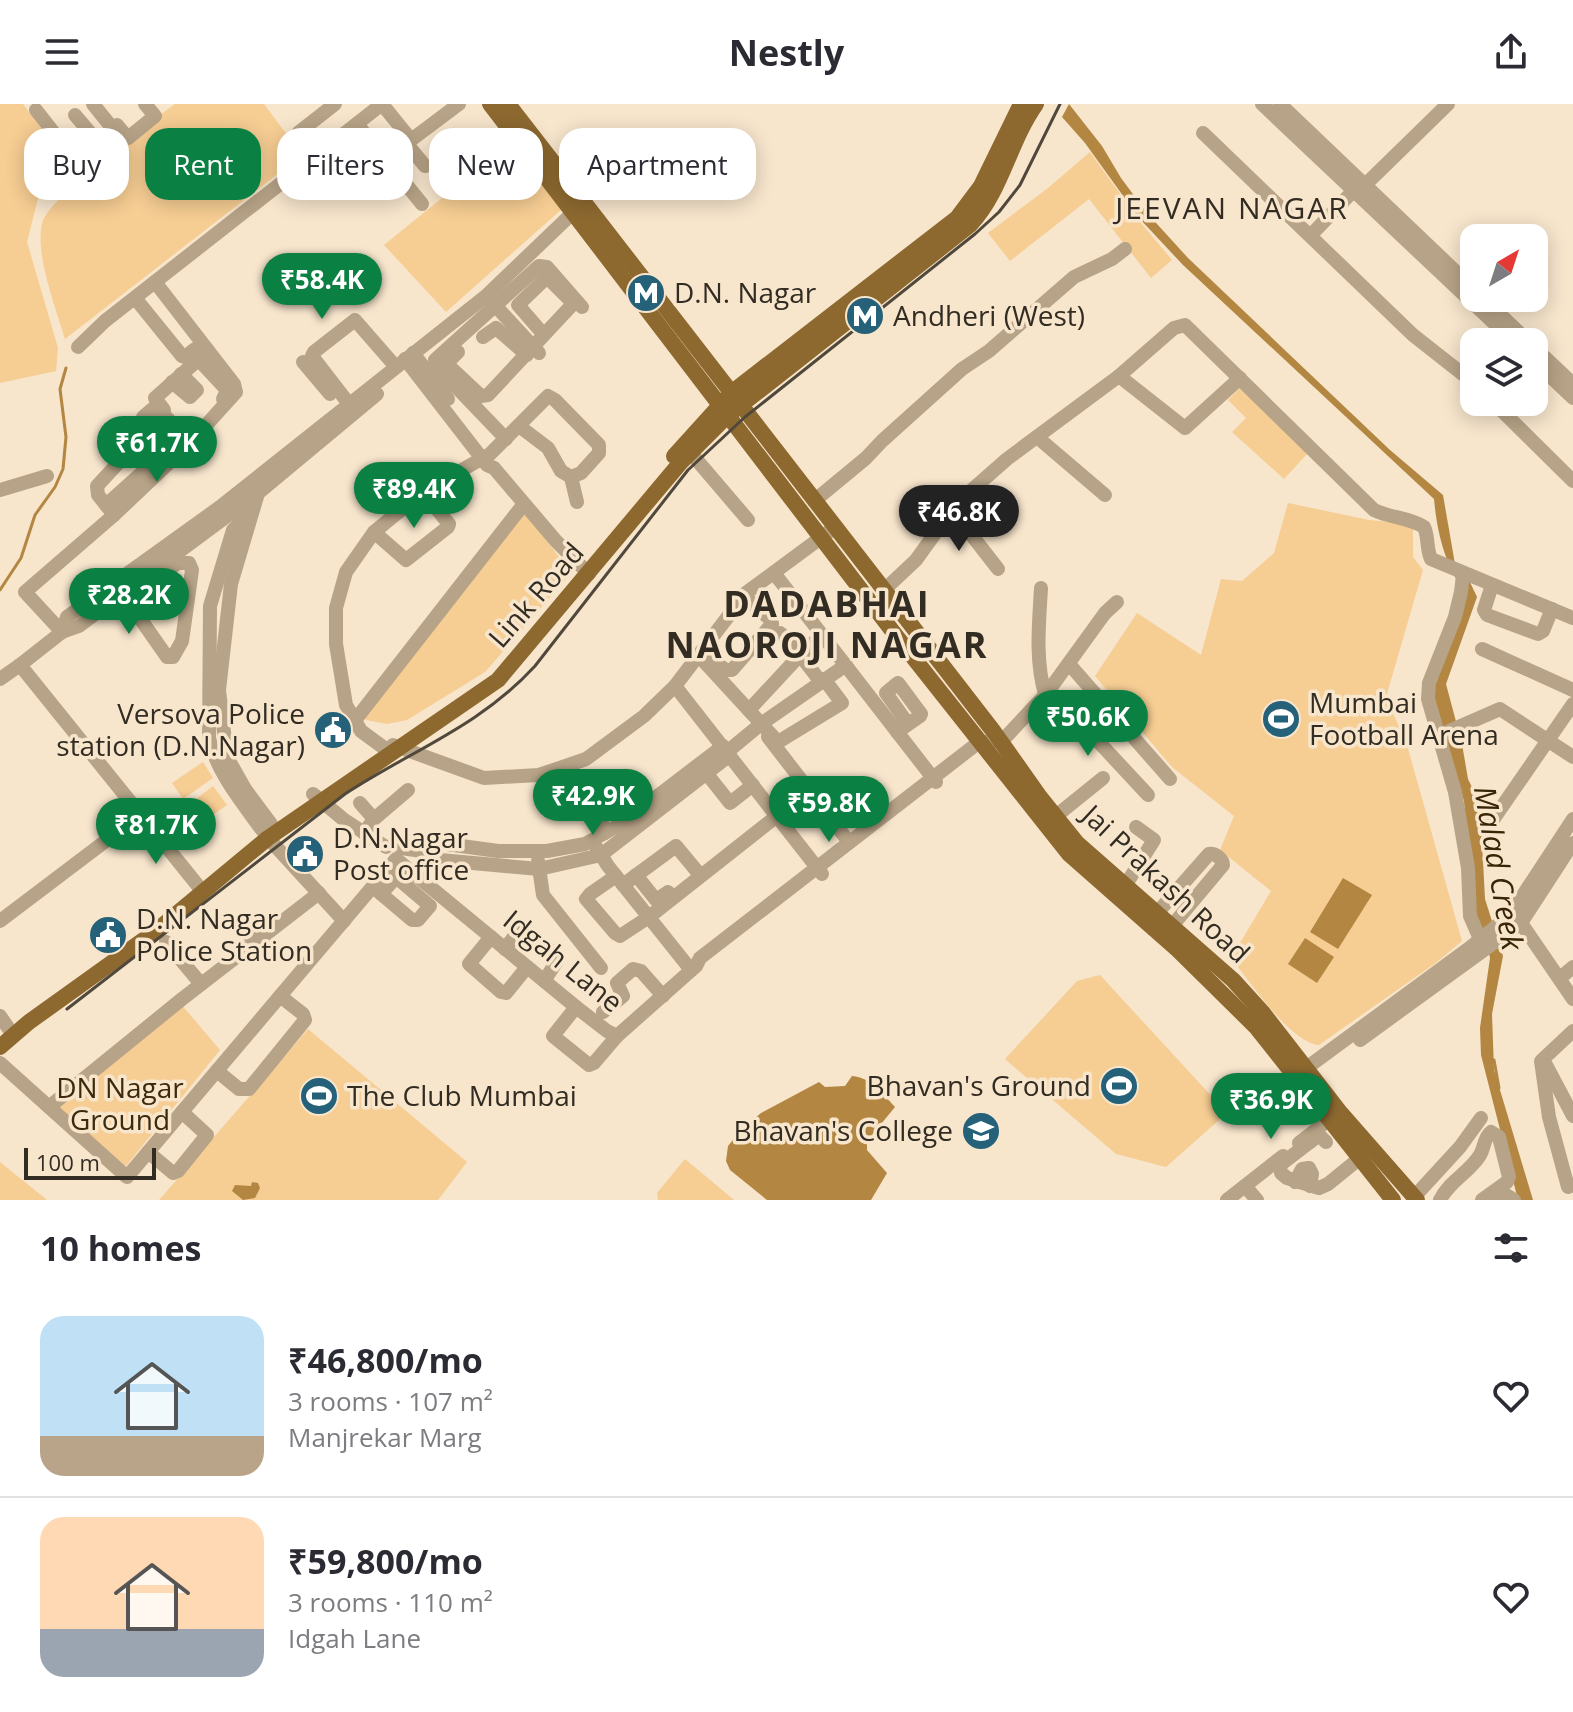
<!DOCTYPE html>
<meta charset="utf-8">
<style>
:root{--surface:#fff;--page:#f7f7f7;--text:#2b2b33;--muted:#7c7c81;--line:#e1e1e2;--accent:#0b8043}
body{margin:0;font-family:"Open Sans",sans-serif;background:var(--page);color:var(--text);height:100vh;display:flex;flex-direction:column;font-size:30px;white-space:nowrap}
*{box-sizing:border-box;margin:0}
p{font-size:26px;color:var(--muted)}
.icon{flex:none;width:44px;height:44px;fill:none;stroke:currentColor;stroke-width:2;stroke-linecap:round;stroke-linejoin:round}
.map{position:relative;height:1096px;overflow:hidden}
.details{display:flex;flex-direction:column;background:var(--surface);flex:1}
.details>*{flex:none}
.guide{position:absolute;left:24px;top:24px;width:800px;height:72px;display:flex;gap:16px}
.needle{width:52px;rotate:39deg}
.buttons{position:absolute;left:1460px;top:120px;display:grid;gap:16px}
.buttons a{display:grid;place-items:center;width:88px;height:88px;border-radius:16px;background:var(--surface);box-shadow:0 4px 20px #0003;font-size:40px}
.scale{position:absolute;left:24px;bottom:20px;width:132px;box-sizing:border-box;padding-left:8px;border:4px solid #322c22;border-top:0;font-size:22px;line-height:28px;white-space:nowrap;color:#322c22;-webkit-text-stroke:6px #f7e5cc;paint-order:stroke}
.price{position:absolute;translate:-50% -68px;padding:0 18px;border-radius:28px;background:var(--accent);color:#fff;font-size:26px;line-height:52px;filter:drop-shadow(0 2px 4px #0008)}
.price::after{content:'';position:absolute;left:50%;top:48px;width:24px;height:18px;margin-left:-12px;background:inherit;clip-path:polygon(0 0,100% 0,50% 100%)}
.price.selected{background:#222;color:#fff}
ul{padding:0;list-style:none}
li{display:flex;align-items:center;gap:24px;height:200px;padding:0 40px}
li+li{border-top:2px solid var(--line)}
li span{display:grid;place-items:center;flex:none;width:224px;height:160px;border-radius:24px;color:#555}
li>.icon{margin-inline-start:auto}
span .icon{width:96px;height:96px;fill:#fffc;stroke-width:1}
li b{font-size:34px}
h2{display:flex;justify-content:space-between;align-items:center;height:96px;padding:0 40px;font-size:34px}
.pill{padding:0 28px;border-radius:24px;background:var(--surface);box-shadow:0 4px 20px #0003;font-size:28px;line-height:72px}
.pill.selected{background:var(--accent);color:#fff}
header{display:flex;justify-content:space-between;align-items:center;height:104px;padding:0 40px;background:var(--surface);font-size:36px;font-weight:700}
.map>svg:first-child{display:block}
.green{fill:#f6cd93}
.water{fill:#b38641}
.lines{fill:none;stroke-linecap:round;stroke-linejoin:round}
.stream{stroke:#b38641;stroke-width:3}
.minor{stroke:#b7a387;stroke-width:14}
.major{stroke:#8d6930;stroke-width:16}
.rail{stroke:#4f483b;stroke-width:3}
.labels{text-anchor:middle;stroke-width:7;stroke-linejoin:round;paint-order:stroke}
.poi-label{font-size:28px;fill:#322c22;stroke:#f7e5cc;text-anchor:start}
.street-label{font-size:28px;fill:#322c22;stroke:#f7e5cc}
.park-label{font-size:28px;fill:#3d2a0a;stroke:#f7e5cc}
.neighbourhood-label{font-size:30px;letter-spacing:2px;fill:#322c22;stroke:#f7e5cc}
.water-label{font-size:30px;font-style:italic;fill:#382506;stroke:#f7e5cc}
.district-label{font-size:36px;font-weight:bold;letter-spacing:2px;fill:#322c22;stroke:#f7e5cc}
</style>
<header><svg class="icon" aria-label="menu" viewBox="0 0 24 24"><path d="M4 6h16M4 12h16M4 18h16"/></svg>Nestly<svg class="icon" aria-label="share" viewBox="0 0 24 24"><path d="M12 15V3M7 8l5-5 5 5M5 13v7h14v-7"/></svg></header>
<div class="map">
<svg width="1573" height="1096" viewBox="0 0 1573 1096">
<rect width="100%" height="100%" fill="#f7e5cc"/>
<g class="green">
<path d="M0,0h23l29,39 -25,99 31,106 -2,23 -56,12z"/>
<path d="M175,0h89l38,51 -237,184c-9,-31 -30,-84 -23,-115 5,-26 108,-102 133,-120z"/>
<path d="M510,39l53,65 -117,104 -62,-67z"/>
<path d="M1090,48l51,71 31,37 -21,18 -62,-79 -79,62 -22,-28 60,-45z"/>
<path d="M1240,284l68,65 -24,26 -52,-47 14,-14 -18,-18z"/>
<path d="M1288,399l81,17 44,4v33l10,13 -37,127 21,48 55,196 -25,21 -118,83c-29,-2 -69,-64 -88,-87l40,-67 -51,-41 14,-34 -62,-49 -77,-91 42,-63 64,42 20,-76 21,2 32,-28z"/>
<path d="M523,405l48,64 -86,99 -78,48 -20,4 -21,-4 -2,-4z"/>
<path d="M203,658l10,16 -30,21 -11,-16z"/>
<path d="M213,682l14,19 -27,19 -13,-18z"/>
<path d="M1100,871l127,138 -61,54 -50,-13 -111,-95 72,-78z"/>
<path d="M180,899l40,47 -94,116 -77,-59z"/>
<path d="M308,925l159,133 -29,38h-279z"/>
<path d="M685,1055l49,41h-76l-1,-7z"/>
<path d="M0,1058l47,38h-47z"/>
</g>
<g class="water">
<path d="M1069,0l33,42 19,32 26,35 41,45 202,192 53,45 12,69 13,14 9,19 -31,87 16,60 6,35 12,25 5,95 18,57 -11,58 2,56 39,130h-15l-37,-145 -1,-27 10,-70 -3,-14 -14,-26 -9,-117 -31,-101 -1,-15 33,-93c-20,-26 -28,-60 -31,-93l-251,-234 -44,-47 -54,-75 -23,-26z"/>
<path d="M1343,774l29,17 -34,54 -28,-17z"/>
<path d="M1305,834l29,19 -17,26 -29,-19z"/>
<path d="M852,972c20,2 31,18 43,31l-28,34v9l20,23 -16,27h-104l-37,-30 -4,-9 2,-15 13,-16 20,-17 58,-31 6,5 20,-1z"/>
<path d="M252,1078l6,1 2,5 -5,10 -12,2 -11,-9 3,-6 16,1z"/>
</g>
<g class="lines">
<g class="stream">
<path d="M0,486l21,-32 14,-43 20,-28 8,-18 3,-32 -6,-48 6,-21"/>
<path d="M1494,956l5,28"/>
</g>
<g class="minor">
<path d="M382,0l29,36 48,-36"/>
<path d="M1262,0l252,238"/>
<path d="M1280,0l194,185"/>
<path d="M36,6l40,51 6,3 36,-29 -25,-31"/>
<path d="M75,11l28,33"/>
<path d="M357,20l65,80"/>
<path d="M117,21l11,13 27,-22 -10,-12"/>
<path d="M1203,29l210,202 61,48"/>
<path d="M402,34l23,28"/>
<path d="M309,47l-11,-18 37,-29"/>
<path d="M1365,81l83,-81"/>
<path d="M1311,131l47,-49"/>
<path d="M135,194l47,58 3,1 10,-8"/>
<path d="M1483,194l46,44"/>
<path d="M491,197l48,52"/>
<path d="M483,233l13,-9 31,27"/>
<path d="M78,243l27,-26 277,-217"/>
<path d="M1534,243l39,37"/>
<path d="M458,248l-8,8 -2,5 33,31 7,-1 83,-89v-5l-22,-22h-4l-27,26 26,30"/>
<path d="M413,249l35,46"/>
<path d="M198,255l27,29 1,5 -3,6"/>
<path d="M405,255l82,106 7,3 62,73 33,33"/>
<path d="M1534,257l39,37"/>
<path d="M303,258l27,32"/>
<path d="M1119,272l55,-48 11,-3 189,185c16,8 34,7 50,17 5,11 2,21 7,32l142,59"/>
<path d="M172,278l18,15 7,-7 -16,-16"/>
<path d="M1493,298l80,79"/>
<path d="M349,300l-37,-48 2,-4 41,-32 41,47"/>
<path d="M164,306l-9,-12 53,-47"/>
<path d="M1037,333l68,58"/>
<path d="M506,335l-68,-71 -3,-8 104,-94 8,1 35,40"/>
<path d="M684,341l64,75"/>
<path d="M571,373l6,25"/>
<path d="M0,386l47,-14"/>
<path d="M259,386l-28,94 -12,106 8,67 18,32 26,35"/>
<path d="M814,397l52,-43 16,-17 80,-72 27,-18 85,-74 38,-18 13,-10"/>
<path d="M106,401l77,-69"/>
<path d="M952,406l46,59"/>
<path d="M252,407l-19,19 -23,76 -1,132c8,35 33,64 53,92"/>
<path d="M114,411l-16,-20 -1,-9 48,-52 -2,-17 13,-11 34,37"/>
<path d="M374,428l32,28 42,-33 1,-3 -26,-32"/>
<path d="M774,469l162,209"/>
<path d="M1463,471l-2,17 -6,25 -26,66 -1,16 27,93 13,76 2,48 10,23"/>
<path d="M1492,481l-8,25 3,5 51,19 5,-3 9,-22"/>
<path d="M118,483l49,70h6l9,-16 10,-71 -3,-7h-11l-11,7"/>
<path d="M1041,484c-2,36 -6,72 4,106l16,8 8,8 79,85"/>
<path d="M883,487l33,-31 41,-57 50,-44 112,-83 66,52 55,-50"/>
<path d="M62,528l17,-6 179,-133 119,-99"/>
<path d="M62,528l-37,-40 89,-77 76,-72 46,-51 -2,-8 -79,-102"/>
<path d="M764,539l7,-8 9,-2 8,6 12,16 22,-20"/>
<path d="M1482,545l91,41"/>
<path d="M699,552l79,86 64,-39 -18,-24"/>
<path d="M710,555l16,11h6l40,-46 -1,-4 -28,-25"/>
<path d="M1069,560l101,115"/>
<path d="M0,575l20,-14"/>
<path d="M675,582l147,188"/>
<path d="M749,606l51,-55 21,27"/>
<path d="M356,615l167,-214"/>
<path d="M897,628l23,-16 1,-2 -23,-31 -12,10 22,31"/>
<path d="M1438,632l62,-27 73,48"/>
<path d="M768,633l34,44 -33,24"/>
<path d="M393,641l91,33 55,-3 47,-16 58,-43 31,-30 71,-93 84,-62"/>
<path d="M727,648l34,-28 85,-59"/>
<path d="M391,649l-30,-22 -15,-26 -10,-61v-36l10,-36 28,-40 49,-40 67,-38 58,-58 7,4 44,45v8l-18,20 -10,4 -10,-6 -13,-23 -29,-22"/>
<path d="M707,670l23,29 23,-18"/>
<path d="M313,690l30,25 43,28"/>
<path d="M793,692l11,-7 5,1 40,52"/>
<path d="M360,699l14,16"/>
<path d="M597,703l8,26"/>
<path d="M1056,712l47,-38"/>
<path d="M1490,720l83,-120"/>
<path d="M364,729l10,-14 34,-29"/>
<path d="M268,734l76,83"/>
<path d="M596,743l12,19 83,104"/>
<path d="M401,744l28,4 11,8 99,9 62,-14 129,-100"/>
<path d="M429,748l10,-9 59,8h49l38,-7 36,-20 102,-78"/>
<path d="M538,757l5,34 58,73"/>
<path d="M636,771l20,25 12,-8"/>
<path d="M616,772l-26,18 -4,5 29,34 5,3 29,-19 128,-101"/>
<path d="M623,781l53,-39 24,29"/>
<path d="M1125,782l29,-46 -18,-13"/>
<path d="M373,783l39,33h6l12,-14 -34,-29 -15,17"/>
<path d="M203,788l-183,-227 42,-33 5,-15 153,-110 266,-211 95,-91"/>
<path d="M1157,809l52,-59c6,-1 14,5 14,11l-51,61"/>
<path d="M0,817l140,-106"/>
<path d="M1521,819l52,76"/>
<path d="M242,823l13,15"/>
<path d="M491,833l-22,27 32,28 5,1 21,-26"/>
<path d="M166,838l35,42"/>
<path d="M505,845l14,-19 5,-1 35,29 -15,23"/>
<path d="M1560,874l13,-11"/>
<path d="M576,903l-23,29 36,29 5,-2 23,-27"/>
<path d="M603,908l20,-16 -6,-13 16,-14 8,2 22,25"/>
<path d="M0,912l13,19"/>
<path d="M1573,927l-32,30 8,56 19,70 5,-2"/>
<path d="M1360,936l161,-117 52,-80"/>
<path d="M0,959l127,114 269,-318 180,148 31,24 10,5 79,-70 4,-8 274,-212 10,-4 18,-1 45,-48 58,-80 12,-11"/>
<path d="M1546,961l27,51"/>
<path d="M1305,965l166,-122 39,-32 63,-96"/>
<path d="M217,967l22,18h10l56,-69 -2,-6 -23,-18"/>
<path d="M49,1003l133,-108 137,-106"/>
<path d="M1307,1034l3,4 -30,23 1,8 6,5 32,10 9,-4 32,-26"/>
<path d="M1310,1038l9,-7 7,7"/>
<path d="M1299,1039l37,-29"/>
<path d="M148,1048l25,21 5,-2 29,-36 -25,-23"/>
<path d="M1295,1078l7,-13 7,-1 3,6 -2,12"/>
<path d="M1245,1082l12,14"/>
<path d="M1415,1092l45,-49 21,-29"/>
<path d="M1227,1096l56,-44"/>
<path d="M1440,1096c9,-19 29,-27 40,-45 5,-8 3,-16 11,-23l8,5 10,40 -2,5 -25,18"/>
<path d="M1501,1096l7,-4 6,4"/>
</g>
<g class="major">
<path d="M490,0l407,533 172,217 109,96 78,77 137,173"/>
<path d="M508,0l486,628 46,65 37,46 156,137 30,33 76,98 78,89"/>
<path d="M674,352l57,-63 226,-175 24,-32 40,-82"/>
<path d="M0,943l29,-25 127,-91 112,-93 230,-158 183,-218 46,-46 243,-191c32,-34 39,-83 66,-121"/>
</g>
<path class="rail" d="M67,905l278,-215c67,-44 134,-67 190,-128l153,-196 57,-53 230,-183 24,-22 21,-27 40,-81"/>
</g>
<defs>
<g id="metro-disc" transform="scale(2)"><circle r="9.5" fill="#256279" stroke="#f7e5cc"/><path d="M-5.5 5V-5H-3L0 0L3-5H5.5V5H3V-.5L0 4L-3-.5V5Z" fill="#fff"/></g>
<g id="stadium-disc" transform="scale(2)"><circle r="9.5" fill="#256279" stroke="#f7e5cc"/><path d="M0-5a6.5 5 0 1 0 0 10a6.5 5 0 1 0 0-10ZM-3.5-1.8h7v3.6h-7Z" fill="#fff"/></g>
<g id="civic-disc" transform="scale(2)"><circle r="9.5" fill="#256279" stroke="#f7e5cc"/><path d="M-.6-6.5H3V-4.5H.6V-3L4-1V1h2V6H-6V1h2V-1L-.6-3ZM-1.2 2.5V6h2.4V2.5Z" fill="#fff"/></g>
<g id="university-disc" transform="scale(2)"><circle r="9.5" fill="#256279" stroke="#f7e5cc"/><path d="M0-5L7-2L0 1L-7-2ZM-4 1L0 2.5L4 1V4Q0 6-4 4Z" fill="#fff"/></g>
</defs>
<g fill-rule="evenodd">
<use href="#metro-disc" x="646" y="189"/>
<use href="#metro-disc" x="865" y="212"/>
<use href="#stadium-disc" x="1281" y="615"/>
<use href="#civic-disc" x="333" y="626"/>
<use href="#civic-disc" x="305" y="750"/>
<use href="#civic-disc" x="108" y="831"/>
<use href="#stadium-disc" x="1119" y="982"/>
<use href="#stadium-disc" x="319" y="992"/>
<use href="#university-disc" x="981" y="1027"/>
</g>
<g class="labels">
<g class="poi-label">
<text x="674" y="199">D.N. Nagar</text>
<text x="893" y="222">Andheri (West)</text>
<text x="1309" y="609">Mumbai<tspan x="1309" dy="32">Football Arena</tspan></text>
<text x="305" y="620" text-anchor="end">Versova Police<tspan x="305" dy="32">station (D.N.Nagar)</tspan></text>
<text x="333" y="744">D.N.Nagar<tspan x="333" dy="32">Post office</tspan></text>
<text x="136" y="825">D.N. Nagar<tspan x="136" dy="32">Police Station</tspan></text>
<text x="1091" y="992" text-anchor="end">Bhavan's Ground</text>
<text x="347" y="1002">The Club Mumbai</text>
<text x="953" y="1037" text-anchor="end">Bhavan's College</text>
</g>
<g class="street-label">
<text transform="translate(536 491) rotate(-49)" y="10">Link Road</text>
<text transform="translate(1166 780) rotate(43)" y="10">Jai Prakash Road</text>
<text transform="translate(563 857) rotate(39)" y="10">Idgah Lane</text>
</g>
<g class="park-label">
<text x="120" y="994">DN Nagar<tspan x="120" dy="32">Ground</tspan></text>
</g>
<g class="neighbourhood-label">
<text x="1232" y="115">JEEVAN NAGAR</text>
</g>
<g class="water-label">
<text transform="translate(1498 764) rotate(80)" y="10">Malad Creek</text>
</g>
<g class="district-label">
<text x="827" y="513">DADABHAI<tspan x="827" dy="41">NAOROJI NAGAR</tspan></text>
</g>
</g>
</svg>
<div class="buttons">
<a><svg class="needle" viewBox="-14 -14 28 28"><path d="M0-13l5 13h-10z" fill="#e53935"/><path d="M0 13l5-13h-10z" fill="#7c7c81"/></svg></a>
<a><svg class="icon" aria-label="layers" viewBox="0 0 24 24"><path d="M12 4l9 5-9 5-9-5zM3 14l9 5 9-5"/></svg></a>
</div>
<div class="scale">100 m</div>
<b class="price" style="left:322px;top:217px">₹58.4K</b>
<b class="price" style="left:157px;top:380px">₹61.7K</b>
<b class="price" style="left:414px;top:426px">₹89.4K</b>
<b class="price selected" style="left:959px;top:449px">₹46.8K</b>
<b class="price" style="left:129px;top:532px">₹28.2K</b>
<b class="price" style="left:1088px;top:654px">₹50.6K</b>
<b class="price" style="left:593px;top:733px">₹42.9K</b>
<b class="price" style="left:829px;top:740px">₹59.8K</b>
<b class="price" style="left:156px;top:762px">₹81.7K</b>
<b class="price" style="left:1271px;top:1037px">₹36.9K</b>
<div class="guide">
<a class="pill">Buy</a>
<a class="pill selected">Rent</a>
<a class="pill">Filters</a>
<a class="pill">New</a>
<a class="pill">Apartment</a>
</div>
</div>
<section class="details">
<h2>10 homes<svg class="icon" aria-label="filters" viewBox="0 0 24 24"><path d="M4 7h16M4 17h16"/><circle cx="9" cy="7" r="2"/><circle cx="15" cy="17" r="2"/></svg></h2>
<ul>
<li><span style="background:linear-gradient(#bfe0f5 75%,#b9a48a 0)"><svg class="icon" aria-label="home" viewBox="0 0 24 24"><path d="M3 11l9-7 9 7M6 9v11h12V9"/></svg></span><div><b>₹46,800/mo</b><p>3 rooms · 107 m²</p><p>Manjrekar Marg</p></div><svg class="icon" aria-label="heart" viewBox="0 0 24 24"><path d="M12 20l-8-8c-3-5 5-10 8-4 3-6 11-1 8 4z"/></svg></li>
<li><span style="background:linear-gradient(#ffd9b3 70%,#9aa5b1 0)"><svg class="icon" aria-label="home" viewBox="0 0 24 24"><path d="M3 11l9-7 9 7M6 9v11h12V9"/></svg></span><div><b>₹59,800/mo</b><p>3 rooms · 110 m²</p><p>Idgah Lane</p></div><svg class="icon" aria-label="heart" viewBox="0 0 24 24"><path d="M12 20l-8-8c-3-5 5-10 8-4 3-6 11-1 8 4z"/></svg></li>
</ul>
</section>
